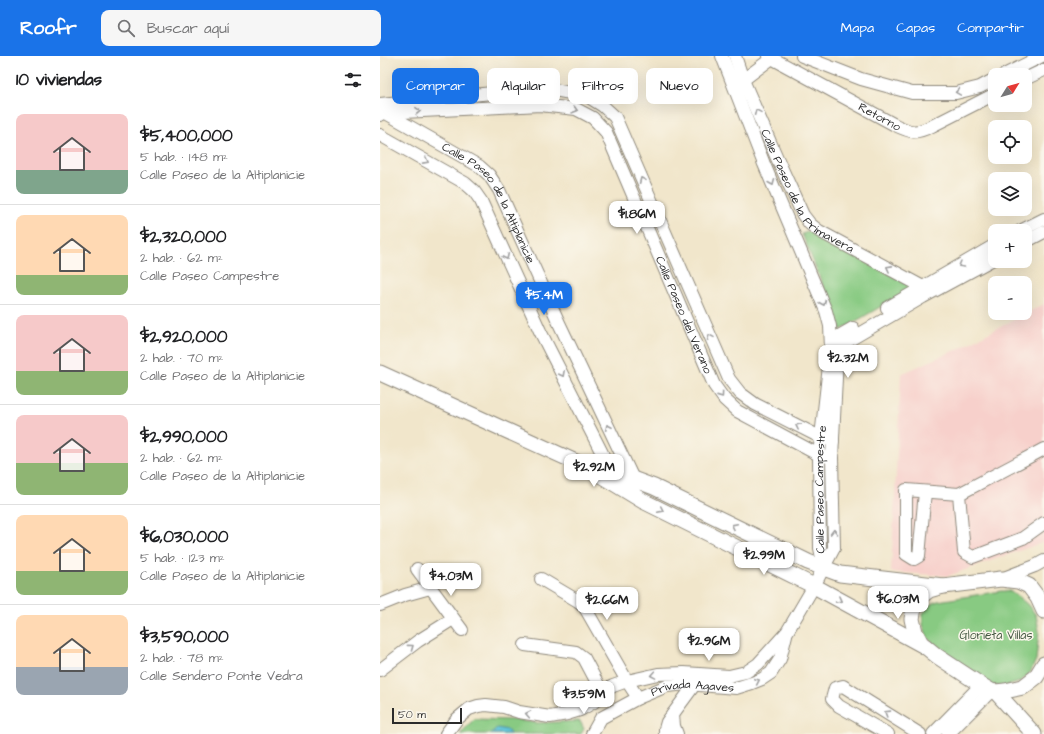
<!DOCTYPE html>
<html lang="es">
<meta charset="utf-8">
<style>
:root{--surface:#fff;--page:#f6f6f6;--text:#202124;--muted:#757577;--line:#e0e0e0;--accent:#1a73e8}
body{margin:0;font-family:"Architects Daughter",sans-serif;background:var(--page);color:var(--text);height:100vh;display:flex;flex-direction:column;font-size:15px;white-space:nowrap}
*{box-sizing:border-box;margin:0}
p{font-size:13px;color:var(--muted)}
.icon{flex:none;width:22px;height:22px;fill:none;stroke:currentColor;stroke-width:2;stroke-linecap:round;stroke-linejoin:round}
.map{position:relative;flex:1;overflow:hidden}
.panel{display:flex;flex-direction:column;background:var(--surface);width:380px}
.panel>*{flex:none}
.hud{position:absolute;left:12px;top:12px;width:380px;height:36px;display:flex;gap:8px}
.needle{width:26px;rotate:53deg}
.tools{position:absolute;left:608px;top:12px;display:grid;gap:8px}
.tools a{display:grid;place-items:center;width:44px;height:44px;border-radius:8px;background:var(--surface);box-shadow:0 4px 16px #0002;font-size:20px}
.scale{position:absolute;left:12px;bottom:10px;width:70px;box-sizing:border-box;padding-left:4px;border:2px solid #2b2b2b;border-top:0;font-size:11px;line-height:14px;white-space:nowrap;color:#2b2b2b;-webkit-text-stroke:3px #fbf7ec;paint-order:stroke}
.price{position:absolute;translate:-50% -34px;padding:0 9px;border-radius:8px;background:#fff;color:#222;font-size:13px;line-height:26px;filter:drop-shadow(0 1px 2px #0008)}
.price::after{content:'';position:absolute;left:50%;top:24px;width:12px;height:9px;margin-left:-6px;background:inherit;clip-path:polygon(0 0,100% 0,50% 100%)}
.price.current{background:var(--accent);color:#fff}
ul{padding:0;list-style:none}
li{display:flex;align-items:center;gap:12px;height:100px;padding:0 16px}
li+li{border-top:1px solid var(--line)}
li span{display:grid;place-items:center;flex:none;width:112px;height:80px;border-radius:8px;color:#555}
li>.icon{margin-inline-start:auto}
span .icon{width:48px;height:48px;fill:#fffc;stroke-width:1}
li b{font-size:17px}
h2{display:flex;justify-content:space-between;align-items:center;height:48px;padding:0 16px;font-size:17px}
.tag{padding:0 14px;border-radius:8px;background:var(--surface);box-shadow:0 4px 16px #0002;font-size:14px;line-height:36px}
.tag.current{background:var(--accent);color:#fff}
header{display:flex;align-items:center;gap:24px;box-sizing:border-box;height:56px;padding:0 20px;background:var(--accent);color:#fff}
header strong{font-size:19px}
nav{display:flex;gap:22px;margin-inline-start:auto;font-size:14px}
.search{width:280px;height:36px;background:var(--page);display:flex;align-items:center;gap:10px;box-sizing:border-box;padding:0 14px;border-radius:8px;color:var(--muted);font-size:15px}
main{display:flex;flex:1;min-height:0}
.map>svg:first-child{display:block}
.built{fill:#f7d0cb}
.green{fill:#88ca82;stroke:#5a7a56}
.water{fill:#61c8dd;stroke:#467a84}
.lines{fill:none;stroke-linecap:round;stroke-linejoin:round}
.minor-casing{stroke:#8e887b;stroke-width:14}
.major-casing{stroke:#8e887b;stroke-width:17}
.minor{stroke:#fff;stroke-width:12}
.major{stroke:#fff;stroke-width:15}
.oneway{stroke:#a0a0a0}
.labels{text-anchor:middle;stroke-width:3;stroke-linejoin:round;paint-order:stroke}
.street-label{font-size:12px;fill:#2b2b2b;stroke:#fbf7ec}
.park-label{font-size:12px;fill:#475b45;stroke:#fbf7ec}
</style>
<header>
<strong>Roofr</strong>
<div class="search"><svg class="icon" aria-label="search" viewBox="0 0 24 24"><circle cx="10" cy="10" r="6"/><path d="M15 15l6 6"/></svg>Buscar aquí</div>
<nav><a>Mapa</a><a>Capas</a><a>Compartir</a></nav>
</header>
<main>
<section class="panel">
<h2>10 viviendas<svg class="icon" aria-label="filters" viewBox="0 0 24 24"><path d="M4 7h16M4 17h16"/><circle cx="9" cy="7" r="2"/><circle cx="15" cy="17" r="2"/></svg></h2>
<ul>
<li><span style="background:linear-gradient(#f6c9c9 70%,#7fa58c 0)"><svg class="icon" aria-label="home" viewBox="0 0 24 24"><path d="M3 11l9-7 9 7M6 9v11h12V9"/></svg></span><div><b>$5,400,000</b><p>5 hab. · 148 m²</p><p>Calle Paseo de la Altiplanicie</p></div></li>
<li><span style="background:linear-gradient(#ffd9b3 75%,#8fb573 0)"><svg class="icon" aria-label="home" viewBox="0 0 24 24"><path d="M3 11l9-7 9 7M6 9v11h12V9"/></svg></span><div><b>$2,320,000</b><p>2 hab. · 62 m²</p><p>Calle Paseo Campestre</p></div></li>
<li><span style="background:linear-gradient(#f6c9c9 70%,#8fb573 0)"><svg class="icon" aria-label="home" viewBox="0 0 24 24"><path d="M3 11l9-7 9 7M6 9v11h12V9"/></svg></span><div><b>$2,920,000</b><p>2 hab. · 70 m²</p><p>Calle Paseo de la Altiplanicie</p></div></li>
<li><span style="background:linear-gradient(#f6c9c9 60%,#8fb573 0)"><svg class="icon" aria-label="home" viewBox="0 0 24 24"><path d="M3 11l9-7 9 7M6 9v11h12V9"/></svg></span><div><b>$2,990,000</b><p>2 hab. · 62 m²</p><p>Calle Paseo de la Altiplanicie</p></div></li>
<li><span style="background:linear-gradient(#ffd9b3 70%,#8fb573 0)"><svg class="icon" aria-label="home" viewBox="0 0 24 24"><path d="M3 11l9-7 9 7M6 9v11h12V9"/></svg></span><div><b>$6,030,000</b><p>5 hab. · 123 m²</p><p>Calle Paseo de la Altiplanicie</p></div></li>
<li><span style="background:linear-gradient(#ffd9b3 65%,#9aa5b1 0)"><svg class="icon" aria-label="home" viewBox="0 0 24 24"><path d="M3 11l9-7 9 7M6 9v11h12V9"/></svg></span><div><b>$3,590,000</b><p>2 hab. · 78 m²</p><p>Calle Sendero Ponte Vedra</p></div></li>
</ul>
</section>
<div class="map">
<svg width="664" height="678" viewBox="0 0 664 678">
<rect width="100%" height="100%" fill="#fbf7ec"/>
<filter id="ink" filterUnits="userSpaceOnUse"><feTurbulence type="fractalNoise" baseFrequency=".025" numOctaves="2"/><feDisplacementMap in="SourceGraphic" scale="8" xChannelSelector="R" yChannelSelector="G"/><feConvolveMatrix kernelMatrix="1 2 1 2 8 2 1 2 1" color-interpolation-filters="sRGB"/></filter>
<filter id="wash" filterUnits="userSpaceOnUse"><feTurbulence type="fractalNoise" baseFrequency=".012" numOctaves="4" result="noise"/><feDisplacementMap in="SourceGraphic" scale="16" xChannelSelector="R" yChannelSelector="G"/><feGaussianBlur stdDeviation="0.9" result="paint"/><feColorMatrix in="noise" values="0 0 0 0 0 0 0 0 0 0 0 0 0 0 0 0 0 1.4 0 .05"/><feComposite in="paint" operator="in"/></filter>
<g filter="url(#wash)">
<rect width="100%" height="100%" fill="#f1e6cb"/>
<path class="built" d="M664,248v238l-96,34 -57,-4 10,-198 59,-26z"/>
<g class="green">
<path d="M430,175l104,56 -73,43 -39,-96z"/>
<path d="M621,535h10l16,13 9,11 3,16 -3,29 -6,13 -10,9 -17,5 -12,-2 -52,-36 -11,-11 -5,-13v-12l9,-9 6,-3z"/>
<path d="M94,663l40,1 24,3 42,-2 4,8 -3,5h-121z"/>
</g>
<path class="water" d="M117,672l11,2 2,4h-20z"/>
</g>
<g filter="url(#ink)">
<g class="lines">
<g class="minor-casing">
<g id="minor">
<path d="M342,0l42,108 62,147 4,15 1,22"/>
<path id="s1" d="M355,0l8,24 34,78 26,57 7,9 9,7 104,56"/>
<path id="s2" d="M388,0l127,69c17,8 20,9 37,1l63,-32"/>
<path d="M422,0l59,23 51,14h44l24,-6 15,-8"/>
<path d="M624,19l38,-19"/>
<path d="M645,23l19,-9"/>
<path d="M363,24l29,-22"/>
<path d="M0,48l153,-15 21,1 33,6 16,10 12,11 114,262 11,14 15,11 65,33 13,4"/>
<path id="s3" d="M4,56l95,54 10,9 10,15 60,133 77,162"/>
<path id="s4" d="M0,59l4,-2 156,-8 36,4 17,9 13,14 108,253 10,14 13,12 82,44 13,3"/>
<path d="M0,79l85,48 9,8 7,10 59,130 62,122 10,25"/>
<path d="M640,175l24,-12"/>
<path d="M645,186l19,-10"/>
<path d="M507,252l108,-63"/>
<path d="M664,393l-85,45 5,58 9,5 50,-19 21,-15"/>
<path d="M545,436l-6,64 -5,3 -8,-5v-64l53,4"/>
<path id="s5" d="M444,512l-4,-20 -1,-93 12,-107 8,-12 14,-8"/>
<path d="M37,513l45,61"/>
<path d="M161,523l37,22 6,5 43,75 11,17"/>
<path d="M621,523l34,-13 9,-5"/>
<path d="M0,549l25,-10 25,-7"/>
<path d="M145,589l51,7 8,6 18,34"/>
<path d="M0,614l38,-29 35,-22"/>
<path d="M293,658l1,12 3,8"/>
<path d="M66,678l11,-15 12,-10 9,-3 8,-1 18,2 15,5 31,5 17,-3 13,-4 14,-8 8,-10 11,-6 14,-5 31,-7 26,-1 45,3 17,-4 12,-8 29,-32 27,-46 20,-38 -2,-90 5,-100 9,-16 77,-45 72,-39"/>
<path id="s6" d="M212,678l9,-16 37,-20 29,-12 20,-2 49,4 16,-5 10,-4 9,-6 9,-14 6,-24"/>
<path d="M285,678v-5l2,-7 28,-38 2,-6"/>
<path d="M508,678l-49,-28 -7,-7 3,-11 8,-2 77,48"/>
<path d="M553,678l48,-49"/>
<path d="M568,678l43,-43"/>
</g>
</g>
<g class="major-casing">
<g id="major">
<path d="M0,317l209,95 54,33 171,85 112,61"/>
<path d="M219,414c19,3 37,10 55,17l154,75 32,12 103,12"/>
<path d="M664,555l-6,-13 -9,-12 -11,-5 -17,-2 -58,7 -14,4 -9,7 -6,10 -2,12 3,13 6,11 16,13 44,29 10,6 5,1 9,-1 18,-4 13,-10 8,-13"/>
<path d="M616,636l38,42"/>
</g>
</g>
<use href="#minor" class="minor"/>
<use href="#major" class="major"/>
</g>
<defs><path id="oneway-chevron" d="M-2-3.5L2.5 0L-2 3.5" fill="none" stroke-width="1.6" stroke-linecap="round" stroke-linejoin="round"/></defs>
<g class="oneway">
<use href="#oneway-chevron" transform="translate(578 36) rotate(171)"/>
<use href="#oneway-chevron" transform="translate(195 54) rotate(16)"/>
<use href="#oneway-chevron" transform="translate(38 55) rotate(-3)"/>
<use href="#oneway-chevron" transform="translate(377 56) rotate(-114)"/>
<use href="#oneway-chevron" transform="translate(46 105) rotate(29)"/>
<use href="#oneway-chevron" transform="translate(262 124) rotate(-114)"/>
<use href="#oneway-chevron" transform="translate(392 127) rotate(67)"/>
<use href="#oneway-chevron" transform="translate(126 201) rotate(65)"/>
<use href="#oneway-chevron" transform="translate(581 209) rotate(150)"/>
<use href="#oneway-chevron" transform="translate(509 212) rotate(-152)"/>
<use href="#oneway-chevron" transform="translate(443 247) rotate(67)"/>
<use href="#oneway-chevron" transform="translate(330 281) rotate(-114)"/>
<use href="#oneway-chevron" transform="translate(182 318) rotate(63)"/>
<use href="#oneway-chevron" transform="translate(341 339) rotate(55)"/>
<use href="#oneway-chevron" transform="translate(418 370) rotate(-153)"/>
<use href="#oneway-chevron" transform="translate(228 371) rotate(-115)"/>
<use href="#oneway-chevron" transform="translate(281 454) rotate(26)"/>
<use href="#oneway-chevron" transform="translate(354 470) rotate(-154)"/>
<use href="#oneway-chevron" transform="translate(454 476) rotate(-91)"/>
<use href="#oneway-chevron" transform="translate(459 544) rotate(28)"/>
<use href="#oneway-chevron" transform="translate(31 591) rotate(-36)"/>
<use href="#oneway-chevron" transform="translate(273 619) rotate(170)"/>
<use href="#oneway-chevron" transform="translate(377 625) rotate(-24)"/>
<use href="#oneway-chevron" transform="translate(507 657) rotate(-148)"/>
<use href="#oneway-chevron" transform="translate(148 658) rotate(-169)"/>
</g>
</g>
<g class="labels">
<g class="street-label">
<text dy="4" stroke="none"><textPath href="#s2" startOffset="127">Retorno</textPath></text>
<text dy="4" stroke="none"><textPath href="#s1" startOffset="157">Calle Paseo de la Primavera</textPath></text>
<text dy="4" stroke="none"><textPath href="#s3" startOffset="144">Calle Paseo de la Altiplanicie</textPath></text>
<text dy="4" stroke="none"><textPath href="#s4" startOffset="434">Calle Paseo del Verano</textPath></text>
<text dy="4" stroke="none"><textPath href="#s5" startOffset="79">Calle Paseo Campestre</textPath></text>
<text dy="4" stroke="none"><textPath href="#s6" startOffset="117">Privada Agaves</textPath></text>
</g>
<g class="park-label">
<text x="616" y="583">Glorieta Villas</text>
</g>
</g>
</svg>
<div class="tools">
<a><svg class="needle" viewBox="-14 -14 28 28"><path d="M0-13l5 13h-10z" fill="#e53935"/><path d="M0 13l5-13h-10z" fill="#757577"/></svg></a>
<a><svg class="icon" aria-label="locate" viewBox="0 0 24 24"><circle cx="12" cy="12" r="6"/><path d="M12 2v4M12 18v4M2 12h4M18 12h4"/></svg></a>
<a><svg class="icon" aria-label="layers" viewBox="0 0 24 24"><path d="M12 4l9 5-9 5-9-5zM3 14l9 5 9-5"/></svg></a>
<a>+</a>
<a>−</a>
</div>
<div class="scale">50 m</div>
<b class="price" style="left:257px;top:179px">$1.86M</b>
<b class="price current" style="left:164px;top:260px">$5.4M</b>
<b class="price" style="left:468px;top:323px">$2.32M</b>
<b class="price" style="left:214px;top:432px">$2.92M</b>
<b class="price" style="left:384px;top:520px">$2.99M</b>
<b class="price" style="left:71px;top:541px">$4.03M</b>
<b class="price" style="left:518px;top:564px">$6.03M</b>
<b class="price" style="left:227px;top:565px">$2.66M</b>
<b class="price" style="left:329px;top:606px">$2.96M</b>
<b class="price" style="left:204px;top:659px">$3.59M</b>
<div class="hud">
<a class="tag current">Comprar</a>
<a class="tag">Alquilar</a>
<a class="tag">Filtros</a>
<a class="tag">Nuevo</a>
</div>
</div>
</main>
